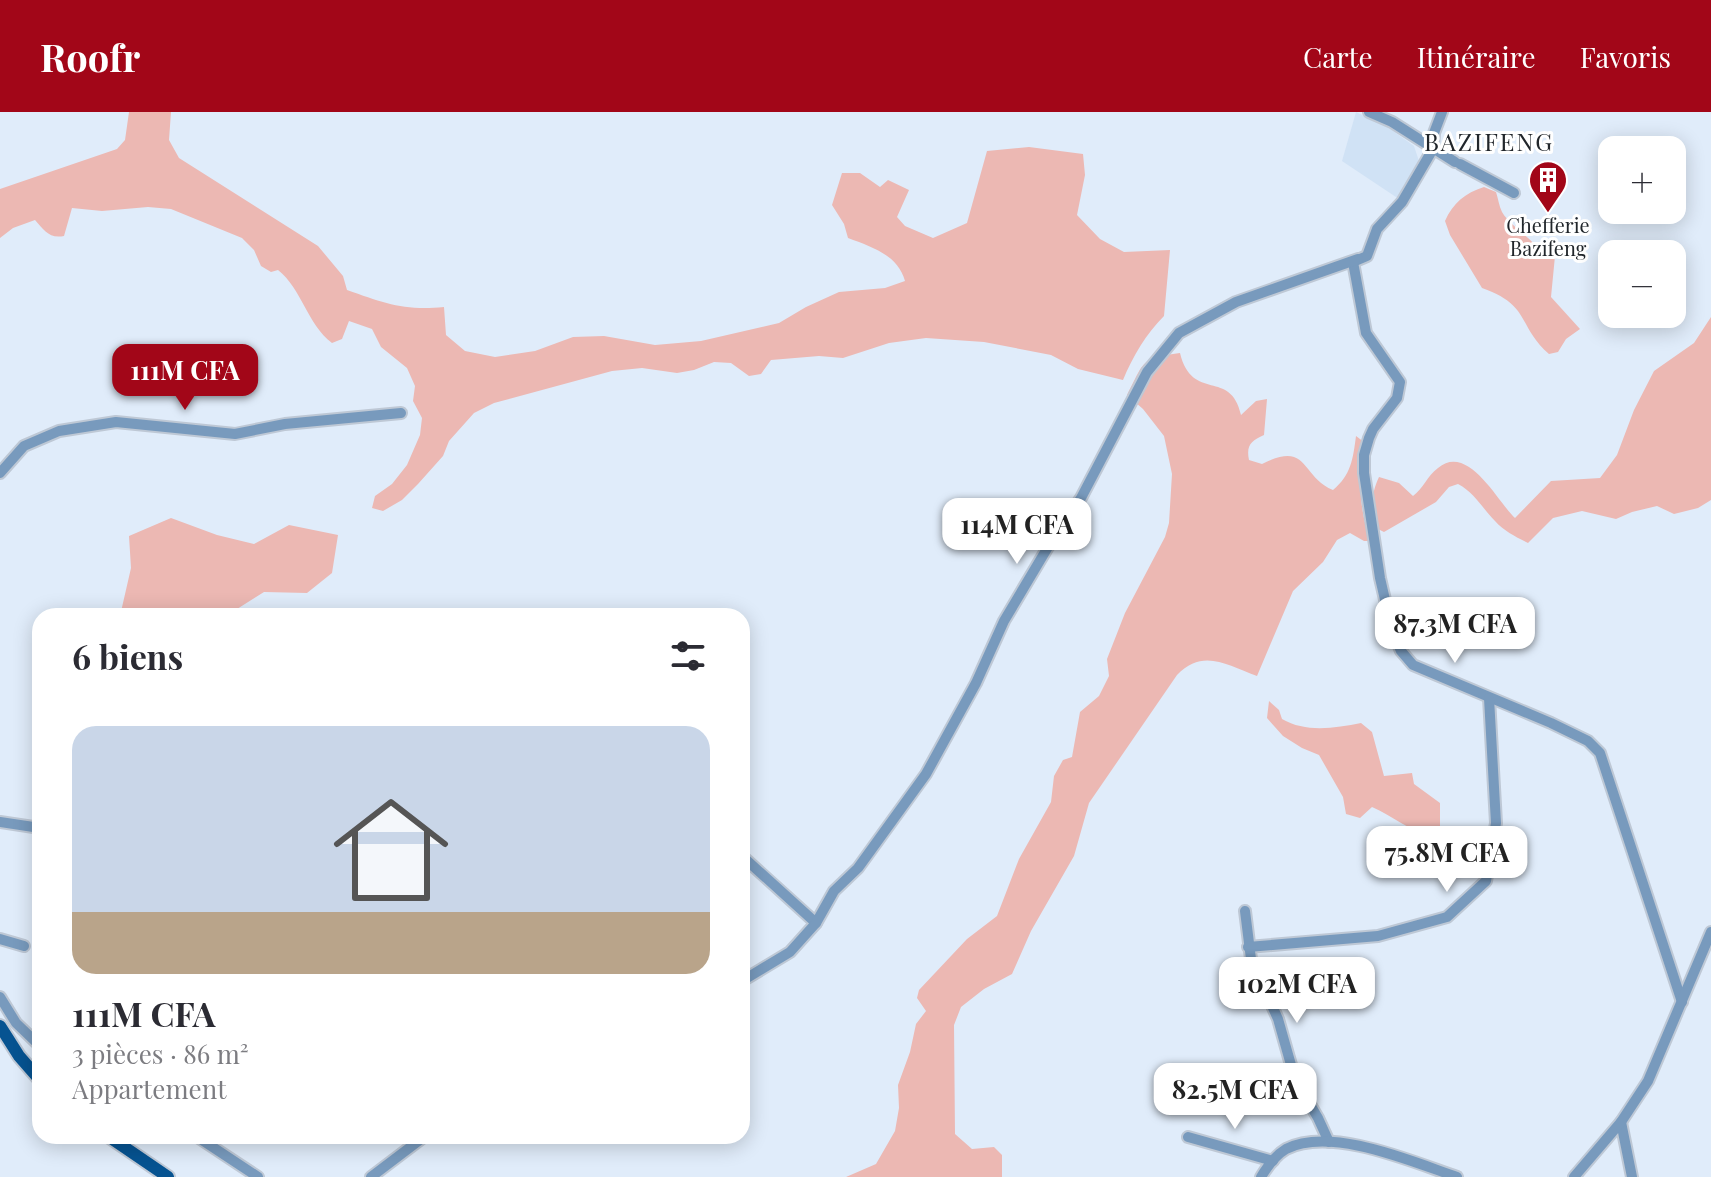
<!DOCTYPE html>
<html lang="fr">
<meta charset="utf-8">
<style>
:root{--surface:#fff;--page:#f7f7f7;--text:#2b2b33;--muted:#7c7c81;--accent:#a20618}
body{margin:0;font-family:"Playfair Display",serif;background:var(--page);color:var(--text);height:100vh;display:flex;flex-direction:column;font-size:30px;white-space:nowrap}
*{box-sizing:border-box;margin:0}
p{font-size:26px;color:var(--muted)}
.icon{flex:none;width:44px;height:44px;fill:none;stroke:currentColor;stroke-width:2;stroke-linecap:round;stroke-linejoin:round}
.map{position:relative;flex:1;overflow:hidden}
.panel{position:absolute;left:32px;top:496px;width:718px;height:536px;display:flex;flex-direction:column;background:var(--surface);border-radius:24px;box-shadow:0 4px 20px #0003}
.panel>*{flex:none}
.fabs{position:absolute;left:1598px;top:24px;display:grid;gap:16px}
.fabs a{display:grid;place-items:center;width:88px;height:88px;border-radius:16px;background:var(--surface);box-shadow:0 4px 20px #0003;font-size:40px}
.price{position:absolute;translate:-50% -68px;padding:0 18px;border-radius:16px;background:#fff;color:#222;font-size:26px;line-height:52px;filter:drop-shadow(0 2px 4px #0008)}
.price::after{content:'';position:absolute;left:50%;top:48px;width:24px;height:18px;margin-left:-12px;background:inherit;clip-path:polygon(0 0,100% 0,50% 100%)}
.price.on{background:var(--accent);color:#fff}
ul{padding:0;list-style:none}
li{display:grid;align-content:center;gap:16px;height:424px;padding:0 40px}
li span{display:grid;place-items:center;height:248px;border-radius:24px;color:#555}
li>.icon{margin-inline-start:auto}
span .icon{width:144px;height:144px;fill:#fffc;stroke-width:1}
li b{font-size:34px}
h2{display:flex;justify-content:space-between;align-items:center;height:96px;padding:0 40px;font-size:34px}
header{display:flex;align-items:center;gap:48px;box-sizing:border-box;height:112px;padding:0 40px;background:var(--accent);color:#fff}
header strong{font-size:38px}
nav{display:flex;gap:44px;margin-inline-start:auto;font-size:28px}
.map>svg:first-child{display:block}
.built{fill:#d0e2f5}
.green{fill:#ecb8b3}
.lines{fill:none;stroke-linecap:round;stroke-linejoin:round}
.minor-casing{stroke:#bec8d5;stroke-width:14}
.major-casing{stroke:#bec8d5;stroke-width:16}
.minor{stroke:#789abd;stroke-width:10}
.major{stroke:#065391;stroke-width:12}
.labels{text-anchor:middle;stroke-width:6;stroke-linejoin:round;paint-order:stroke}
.poi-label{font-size:20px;fill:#21262b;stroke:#fff}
.quarter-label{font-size:24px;letter-spacing:2px;fill:#21262b;stroke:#fff}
</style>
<header>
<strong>Roofr</strong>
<nav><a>Carte</a><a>Itinéraire</a><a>Favoris</a></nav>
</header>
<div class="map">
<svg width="1711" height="1065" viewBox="0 0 1711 1065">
<rect width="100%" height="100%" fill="#e0ecfa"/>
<path class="built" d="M1356,0l30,14 28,20 5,15 -20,38 -57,-38z"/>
<g class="green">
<path d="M129,0h42l-2,28 10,18 139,88 25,30 4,14c37,13 57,21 97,17l2,28 19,16 30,6 40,-6 38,-14 31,-1 51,9 46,-4 78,-18 27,-16 33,-15 46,-4 20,-7c-7,-26 -33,-34 -57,-43l-4,-14 -12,-19 10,-32h18l20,14 8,-7 21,10 -12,27 8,9 28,12 34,-15 20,-72 42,-4 54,7 2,21 -8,40 23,24 24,13 46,-2 -6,66c-18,18 -31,40 -41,64l-45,-11 -27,-14 -67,-13 -58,-4 -37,5 -46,15 -24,-2 -48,4 -10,14 -12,2 -18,-13 -17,-1 -20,8 -17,3 -35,-5 -30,3 -118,32 -20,10 -25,28 -6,15 -25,28 -16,16 -19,11 -11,-3 3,-12 17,-12 15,-19 13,-30 2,-17 -9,-17 2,-15 -8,-18 -26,-21 -9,-18 -23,-8 -7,18 -10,4c-25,-19 -30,-54 -54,-73l-7,2 -10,-6 -7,-16 -12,-12 -71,-29 -23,-2 -46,4 -30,-3 -8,28c-15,3 -20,-6 -29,-16l-22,8 -13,10v-49l117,-40 8,-9z"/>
<path d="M1484,75l12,5c2,6 3,14 6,20 9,15 28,24 39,40l14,4 -4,41 29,32 -14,10 -8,13 -9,2c-32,-28 -18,-49 -67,-66l-32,-53 -5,-14c8,-18 20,-28 39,-34z"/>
<path d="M1711,205v183l-13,8 -24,6 -17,-8 -25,6 -16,7 -34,-8 -29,7 -25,25c-12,-6 -24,-12 -33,-22 -13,-13 -20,-28 -37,-37l-9,3 -13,15 -52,30 -6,-3c-7,-19 -8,-33 1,-52l20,6 14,13c10,-7 14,-20 25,-28 30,-25 59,33 77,50l36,-37 49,-3 17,-23 17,-45 20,-39 40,-28z"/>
<path d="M1180,241c12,50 51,15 61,62l15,-14 11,-2 -3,36c-13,6 -18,10 -15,25l13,4c47,-24 38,12 71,26 18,-15 20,-31 23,-54l12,9c-12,31 -8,65 2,96h-6l-14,-8 -13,7 -14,22 -30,29 -36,85c-30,-11 -54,-28 -80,-1l-88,128 -15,53 -43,75 -19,43 -28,15 -23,18 -7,18 1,109 17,15 22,-2 8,8v22h-156l30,-13 19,-33 4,-23 -1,-23 12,-33 6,-28 10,-13 -9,-13 2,-8 48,-51 30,-23 22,-57 32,-57 3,-26 9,-16 9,-3 8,-45 19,-16 10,-20 -2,-17 18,-46 40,-76 4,-14 3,-49 -8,-38 -21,-27 -16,-14c18,-34 13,-37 53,-42z"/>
<path d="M171,406l46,17 37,9 35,-19 49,10 -6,38 -25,20 -43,-1 -38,24h-106l11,-48 -2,-32z"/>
<path d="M1269,589l10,9 3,9c24,14 53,9 79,4l11,9 12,44 28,-3 2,11 26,19v25l-9,10c-21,-8 -39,-22 -59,-31l-12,11 -14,-4 -3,-17 -24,-42 -17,-7 -19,-12 -16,-18z"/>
</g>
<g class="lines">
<g class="minor-casing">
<g id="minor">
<path d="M1369,0l23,10 63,40"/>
<path d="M1442,0l-8,21 -1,16 -31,53 -25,27 -10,27 -14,6 13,71 34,49 -3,16 -24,31 -4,9 -5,17v18l16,105 12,52 9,21 12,14 138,58 37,18 12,12 82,249"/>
<path d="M1460,52l54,29"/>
<path d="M0,361l24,-27 35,-15 57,-9 119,12 50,-10 116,-11"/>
<path d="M0,710l40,6"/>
<path d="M742,744l74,67"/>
<path d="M1245,799l6,48 27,60 17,60 23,39 11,24"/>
<path d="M0,827l24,7"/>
<path d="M1248,835l130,-11 69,-19 39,-36 10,-58 -7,-125"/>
<path d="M742,869l48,-29 26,-29 18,-32 24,-23 68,-94 50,-91 28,-62 44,-74 33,-49 66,-126 32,-39 57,-31 122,-43"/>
<path d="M0,885l16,26 24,23"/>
<path d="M1621,1010l11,55"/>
<path d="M196,1024l62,41"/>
<path d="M1188,1025l85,24"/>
<path d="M371,1065l54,-41"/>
<path d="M1261,1065c6,-10 15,-22 25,-28 45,-23 127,13 171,28"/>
<path d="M1574,1065l47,-55 27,-41 63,-149"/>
</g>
</g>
<g class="major-casing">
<g id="major">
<path d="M0,914l19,30 21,24"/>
<path d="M108,1024l60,41"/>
</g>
</g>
<use href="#minor" class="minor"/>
<use href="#major" class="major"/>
</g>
<defs>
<g id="building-pin" transform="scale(2)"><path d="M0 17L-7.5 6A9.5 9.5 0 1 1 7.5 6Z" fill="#a20618" stroke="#fff"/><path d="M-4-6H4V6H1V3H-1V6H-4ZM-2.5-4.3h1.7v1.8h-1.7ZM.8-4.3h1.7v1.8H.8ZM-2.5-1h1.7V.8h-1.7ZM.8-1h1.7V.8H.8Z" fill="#fff"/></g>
</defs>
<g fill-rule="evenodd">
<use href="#building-pin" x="1548" y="68"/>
</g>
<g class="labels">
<g class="poi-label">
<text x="1548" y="121">Chefferie<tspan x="1548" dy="23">Bazifeng</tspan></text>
</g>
<g class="quarter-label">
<text x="1489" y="39">BAZIFENG</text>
</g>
</g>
</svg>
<div class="fabs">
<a>+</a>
<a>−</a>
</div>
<b class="price on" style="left:185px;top:300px">111M CFA</b>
<b class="price" style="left:1017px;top:454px">114M CFA</b>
<b class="price" style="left:1455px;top:553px">87.3M CFA</b>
<b class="price" style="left:1447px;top:782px">75.8M CFA</b>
<b class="price" style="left:1297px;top:913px">102M CFA</b>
<b class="price" style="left:1235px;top:1019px">82.5M CFA</b>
<section class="panel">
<h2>6 biens<svg class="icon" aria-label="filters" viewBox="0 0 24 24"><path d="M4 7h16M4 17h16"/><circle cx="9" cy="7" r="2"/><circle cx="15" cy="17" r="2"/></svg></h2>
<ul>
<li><span style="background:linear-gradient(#c9d6e8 75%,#b9a48a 0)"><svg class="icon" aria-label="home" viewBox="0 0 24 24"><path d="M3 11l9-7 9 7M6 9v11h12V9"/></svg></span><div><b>111M CFA</b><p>3 pièces · 86 m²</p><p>Appartement</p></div></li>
</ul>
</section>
</div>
